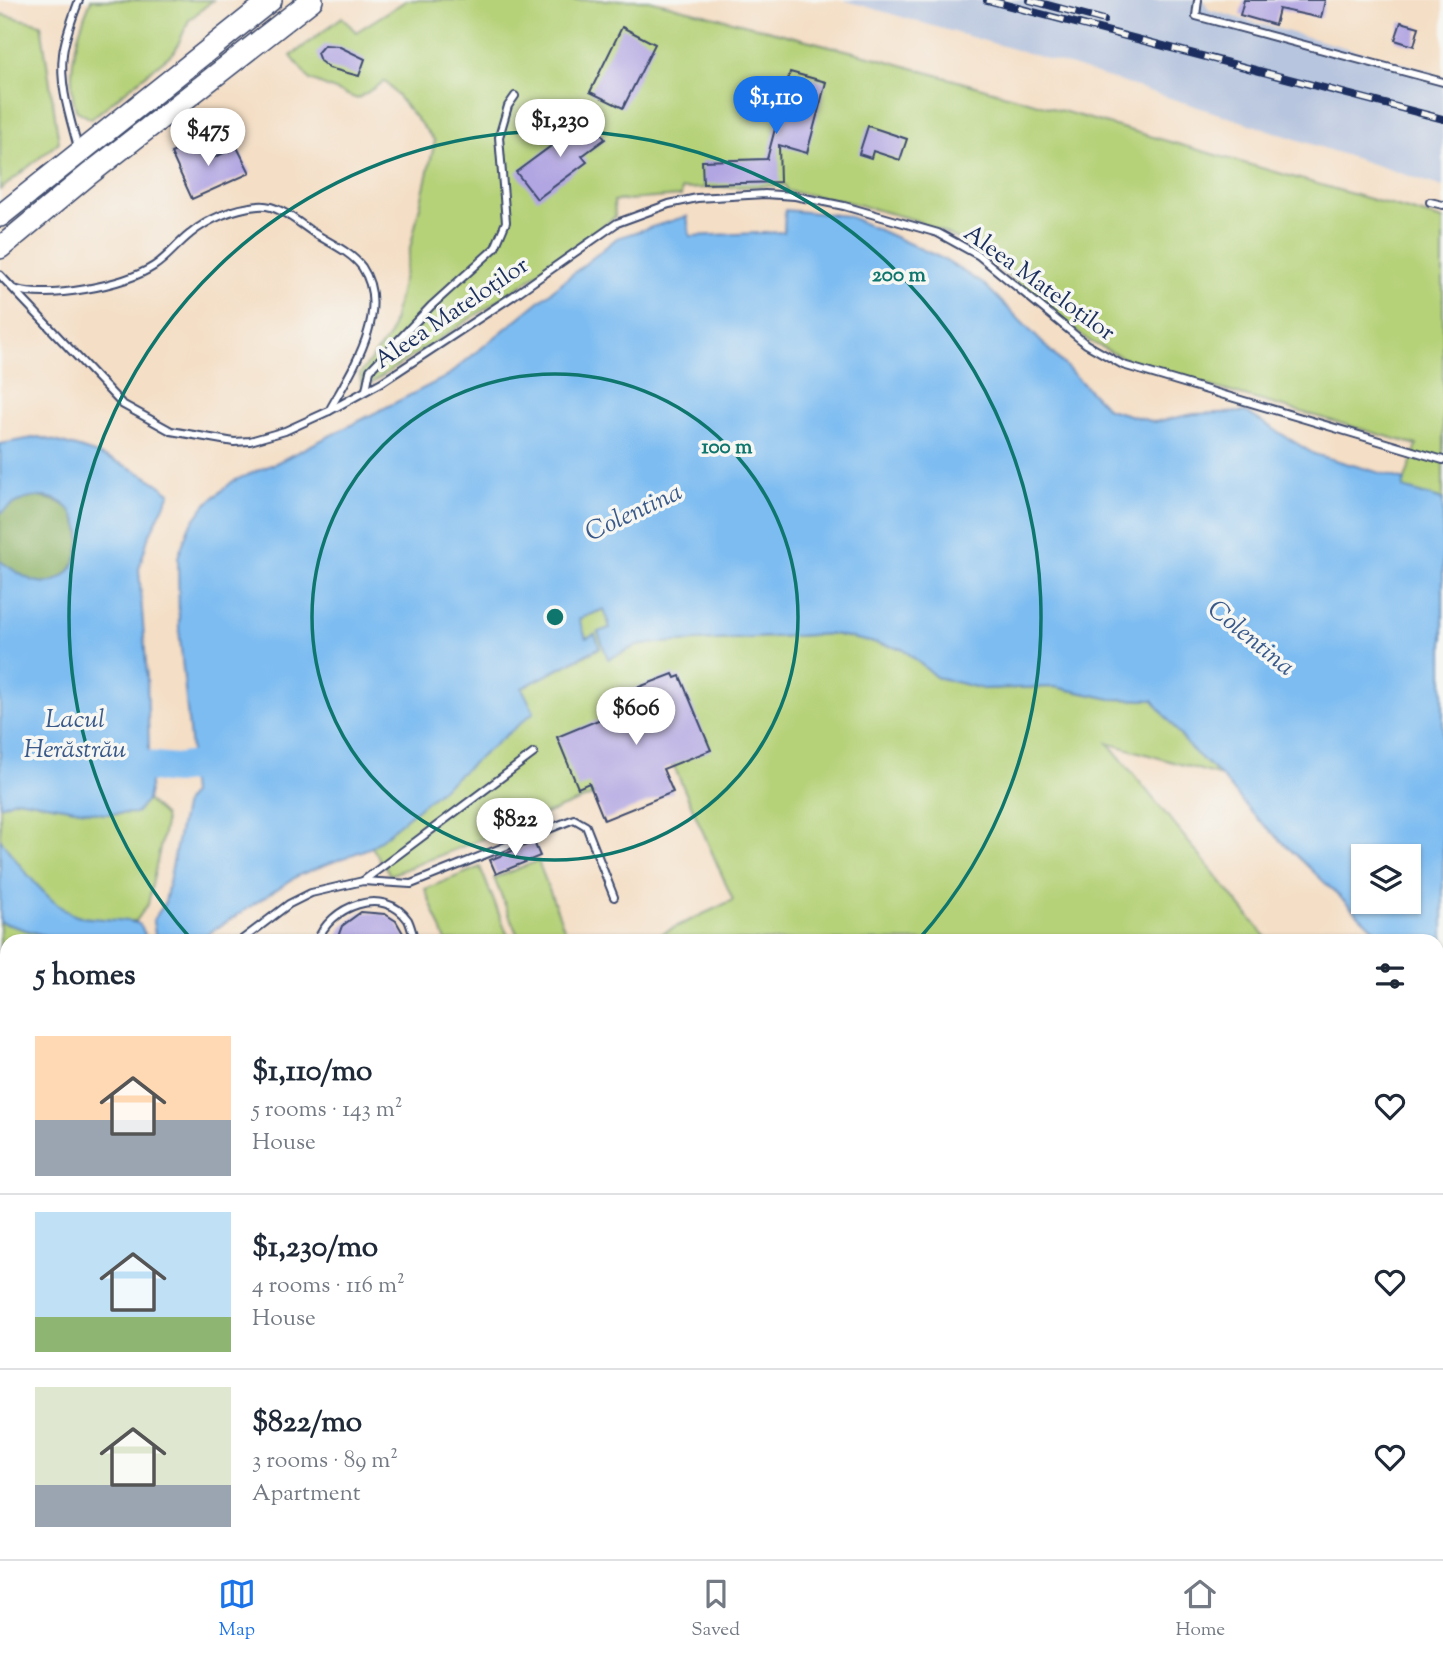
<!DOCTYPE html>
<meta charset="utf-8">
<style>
:root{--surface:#fff;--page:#f2f2f3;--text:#1f2937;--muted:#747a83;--line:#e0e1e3;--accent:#1a73e8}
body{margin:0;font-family:"Sorts Mill Goudy",serif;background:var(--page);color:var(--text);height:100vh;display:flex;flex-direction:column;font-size:26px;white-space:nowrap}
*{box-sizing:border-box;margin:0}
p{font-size:23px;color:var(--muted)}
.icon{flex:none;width:38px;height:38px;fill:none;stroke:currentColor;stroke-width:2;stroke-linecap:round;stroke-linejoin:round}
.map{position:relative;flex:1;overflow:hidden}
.drawer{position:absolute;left:0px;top:934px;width:1444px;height:625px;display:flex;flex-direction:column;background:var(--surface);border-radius:21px 21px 0 0;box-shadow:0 2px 5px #0004}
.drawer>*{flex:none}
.fabs{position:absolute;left:1351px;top:844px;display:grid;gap:14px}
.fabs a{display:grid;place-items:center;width:70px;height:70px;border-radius:0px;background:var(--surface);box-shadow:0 2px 5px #0004;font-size:35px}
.price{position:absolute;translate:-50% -60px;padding:0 16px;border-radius:24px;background:#fff;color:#222;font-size:23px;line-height:46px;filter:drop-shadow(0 2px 4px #0008)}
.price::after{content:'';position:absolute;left:50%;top:42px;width:21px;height:16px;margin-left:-10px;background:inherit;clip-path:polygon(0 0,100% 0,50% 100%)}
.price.selected{background:var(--accent);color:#fff}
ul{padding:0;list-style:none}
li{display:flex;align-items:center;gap:21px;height:175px;padding:0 35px}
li+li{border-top:2px solid var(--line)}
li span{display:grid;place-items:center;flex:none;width:196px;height:140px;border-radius:0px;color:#555}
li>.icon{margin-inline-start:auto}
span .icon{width:84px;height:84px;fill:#fffc;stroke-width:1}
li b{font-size:30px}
h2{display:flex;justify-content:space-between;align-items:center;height:84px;padding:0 35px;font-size:30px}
.tab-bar{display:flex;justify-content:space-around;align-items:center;height:98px;border-top:2px solid var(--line);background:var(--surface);font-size:19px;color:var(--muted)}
.tab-bar a{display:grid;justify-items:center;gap:4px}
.tab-bar .selected{color:var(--accent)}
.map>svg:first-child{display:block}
.industrial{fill:#b7c5de}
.green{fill:#b6d279;stroke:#68806c;stroke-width:2}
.forest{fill:#90b469;stroke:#567264;stroke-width:2}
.water{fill:#7dbcf1;stroke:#4c76a8;stroke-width:2;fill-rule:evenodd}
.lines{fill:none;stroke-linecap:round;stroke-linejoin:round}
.river{stroke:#7dbcf1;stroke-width:30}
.building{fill:#b2a6e2}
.service-casing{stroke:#3c496d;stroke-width:10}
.minor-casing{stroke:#3c496d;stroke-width:16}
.primary-casing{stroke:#3c496d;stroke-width:24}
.service{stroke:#fff;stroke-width:6}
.minor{stroke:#fff;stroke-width:12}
.primary{stroke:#fff;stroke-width:21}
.rail-casing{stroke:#1b2f5e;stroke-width:8}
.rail{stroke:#f6f6f2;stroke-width:5;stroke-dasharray:16;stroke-linecap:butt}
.ring{fill:none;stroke:#0f766e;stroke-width:3.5}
.labels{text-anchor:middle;stroke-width:7;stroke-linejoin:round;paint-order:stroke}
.street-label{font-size:24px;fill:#1b2f5e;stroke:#f6f6f2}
.water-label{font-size:26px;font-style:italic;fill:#38598a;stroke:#f6f6f2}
.centre{fill:#0f766e;stroke:#f6f6f2;stroke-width:3.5}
.ring-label{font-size:21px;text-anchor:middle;font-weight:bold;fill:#0f766e;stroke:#f6f6f2;stroke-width:7;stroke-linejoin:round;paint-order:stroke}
</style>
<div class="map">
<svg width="1443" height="1559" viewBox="0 0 1443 1559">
<rect width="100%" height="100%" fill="#f6f6f2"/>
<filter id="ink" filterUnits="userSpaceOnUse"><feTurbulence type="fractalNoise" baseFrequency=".0143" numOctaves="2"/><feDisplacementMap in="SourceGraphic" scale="14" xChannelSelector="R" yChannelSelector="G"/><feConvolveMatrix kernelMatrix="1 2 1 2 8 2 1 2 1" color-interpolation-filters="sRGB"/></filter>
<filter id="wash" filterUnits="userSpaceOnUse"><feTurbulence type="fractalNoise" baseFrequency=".00686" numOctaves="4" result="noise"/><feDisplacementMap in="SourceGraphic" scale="28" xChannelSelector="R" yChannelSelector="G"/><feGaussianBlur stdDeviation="1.57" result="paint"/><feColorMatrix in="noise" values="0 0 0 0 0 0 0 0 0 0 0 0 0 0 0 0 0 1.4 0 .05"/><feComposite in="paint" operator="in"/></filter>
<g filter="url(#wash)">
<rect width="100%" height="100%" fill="#f4dec5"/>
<path class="industrial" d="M843,0h361l5,10 225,62 -1,4 10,2v109l-371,-121z"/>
<g class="green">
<path d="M91,0h122l-24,20 -14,31 -84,68 -15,-9c-11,-35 1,-77 15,-110z"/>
<path d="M407,0h242l232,59 562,161v280l-41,-12 15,-43 -278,-79 -50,-25 -121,-98 -53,-23 -71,-19 -57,-10 -2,-6 -103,4 -1,7 -67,5 1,16 -99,72 -154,100 -2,-15 30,-39 45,-194 -50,-60 -28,18 -47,-19 -19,-24 51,-39 14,15z"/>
<path d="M0,14l41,10 18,118 -59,48z"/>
<path d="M605,609l5,19 -12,4 11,27 28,-13 20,-3 176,-9 70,15 33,28 47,12 72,-2 56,12 42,1 38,49 30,27 -113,-33 161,198h-623l87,-41 -60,-136 -283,111 -18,-28 161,-135 -11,-24 78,-40 -14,-10 -7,-19z"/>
<path d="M17,799l88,15 31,-1 11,-13 17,16 1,8 -17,80 -12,17c-20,0 -45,2 -65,-7 -23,-11 -56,-54 -71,-75v-33z"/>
<path d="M538,861l31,80h-49l-26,-63z"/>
<path d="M480,867l30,74h-64l-21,-52z"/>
<path d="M0,922l62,19 -55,1v18l-7,-4z"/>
</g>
<g class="forest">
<path d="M34,496c10,2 24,4 32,10 27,22 12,83 -27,76 -14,-2 -28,-14 -39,-21v-47l14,-13z"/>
<path d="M316,1552h205l-9,7h-193z"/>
</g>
<g class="water">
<path d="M785,210l63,6 93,42 44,27 123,124 46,13 40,-8 52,-2 68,42 91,26 -2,8 40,12v521l-6,-20v-59l-51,-1 -134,-128 -31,-37 -30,-27 -38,-49 -42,-1 -56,-12 -72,2 -47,-12 -33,-28 -70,-15 -176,9 -21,3 -28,13 -10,-27 12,-4 -6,-19 -25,10 7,19 9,-4 5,13 -78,41 12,24 -162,135 -73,28 -102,66h-41l-3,-20 12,-19 20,-100 6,-8 -3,-31 4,-2 -13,-132 -1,-72 11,-30 16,-22 28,-24 43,-18 170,-86 171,-139 70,-22 3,20 94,-4zM1363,856h46v45h-46z"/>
<path d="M38,437c44,10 96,26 132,56l-22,45 -9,31 8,108 3,109 -3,14 -11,13 -32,1 -87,-15 -17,7v-245c11,7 24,18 38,21 34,7 52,-39 37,-65 -18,-30 -55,-22 -75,-3v-70z"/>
<path d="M0,839c16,22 52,69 77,77 12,4 60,2 64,10 3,4 4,11 5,15h-84l-62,-19z"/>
<path d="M1443,1084v395l-6,4v-385z"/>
<path d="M521,1552h797l-13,7h-793z"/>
</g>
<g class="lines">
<path class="river" d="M109,762l66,7 52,-8"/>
</g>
<g id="blocks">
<g class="building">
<path d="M1244,0h81l-4,18 -42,-9 -4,16 -35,-10z"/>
<path d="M1401,22l18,5 -5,19 -19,-6z"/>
<path d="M622,27l33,17 -32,64 -33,-16z"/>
<path d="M324,45l14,1 27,13 -6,17 -30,-8 -9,-7 -3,-8z"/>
<path d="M790,72l36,10 -19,71 -28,-8 1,37 -77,2 -1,-23 65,-2z"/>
<path d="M589,118l16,21 -23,17 5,6 -50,37 -21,-27z"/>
<path d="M868,126l39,13 -7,21 -27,-9 -2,7 -12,-4z"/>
<path d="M204,138l9,20 24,-11 13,26 -58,26 -21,-46z"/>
<path d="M673,674l2,4 5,-2 31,74 -48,19 10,23 -69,28 -15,-37 -11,5 -21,-51 80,-33 -6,-14z"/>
<path d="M534,842l6,14 -44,18 -6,-14z"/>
<path d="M361,912l24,2 11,7 12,21h-72l6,-16z"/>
</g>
</g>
</g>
<g filter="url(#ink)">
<use href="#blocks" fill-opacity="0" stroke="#3c496d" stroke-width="2"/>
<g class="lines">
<g class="service-casing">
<g id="service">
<path d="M1198,0l-2,16 247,66"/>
<path d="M78,148c-8,-31 -19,-62 -15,-94 2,-18 10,-37 16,-54"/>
<path d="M1430,202l13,3"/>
<path d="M0,275l122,129 49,27 63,11 16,-1 35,-10 44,-20 53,-29 131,-86 104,-73 52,-19 28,-6 68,-4 30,2 49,10 94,27 40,22 108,89 37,21 320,95"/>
<path d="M14,289c34,11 109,-3 140,-23 13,-8 23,-22 36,-32 18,-15 44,-26 68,-28 19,-3 41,17 56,27 16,10 37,19 48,34 30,45 -11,104 -33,144"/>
<path d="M366,390l4,-20 61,-64 64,-58 11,-26 -7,-85 9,-31 7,-10"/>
<path d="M363,881l171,-128"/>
<path d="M239,942l50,-38 22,-11 52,-12 48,3 163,-65 12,7 28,71"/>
<path d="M317,942c12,-36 67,-57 91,-22 3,6 5,15 7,22"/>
<path d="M0,1498h7"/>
</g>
</g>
<g class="minor-casing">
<g id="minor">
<path d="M0,977l7,3"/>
<path d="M253,1559v-7"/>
</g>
</g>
<g class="primary-casing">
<g id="primary">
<path d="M0,216l271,-216"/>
<path d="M0,248l88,-73 224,-175"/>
</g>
</g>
<use href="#service" class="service"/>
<use href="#minor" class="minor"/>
<use href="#primary" class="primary"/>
<g class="rail-casing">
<g id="rail">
<path d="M987,0l456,119"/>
<path d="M1029,0l75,20"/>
</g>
</g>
<use href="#rail" class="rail"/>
</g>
</g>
<g class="ring">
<circle cx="555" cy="617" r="243"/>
<path d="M191 939A486 486 0 1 1 919 939"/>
</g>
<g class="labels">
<g class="street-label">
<text transform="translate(1040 282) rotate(36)" y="8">Aleea Mateloților</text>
<text transform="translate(451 312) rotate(-34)" y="8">Aleea Mateloților</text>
</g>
<g class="water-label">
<text transform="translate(633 511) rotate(-25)" y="9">Colentina</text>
<text transform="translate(1252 637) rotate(39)" y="9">Colentina</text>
<text x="75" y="727">Lacul<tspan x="75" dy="30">Herăstrău</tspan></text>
</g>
</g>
<circle cx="555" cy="617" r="10" class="centre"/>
<g class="ring-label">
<text x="899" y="281">200 m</text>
<text x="727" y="453">100 m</text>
</g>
</svg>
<div class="fabs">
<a><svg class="icon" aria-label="layers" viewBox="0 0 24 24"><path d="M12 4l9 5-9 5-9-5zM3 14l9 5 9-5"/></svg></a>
</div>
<b class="price selected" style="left:776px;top:136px">$1,110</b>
<b class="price" style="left:560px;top:159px">$1,230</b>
<b class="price" style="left:208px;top:168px">$475</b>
<b class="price" style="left:636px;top:747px">$606</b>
<b class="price" style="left:515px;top:858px">$822</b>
<section class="drawer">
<h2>5 homes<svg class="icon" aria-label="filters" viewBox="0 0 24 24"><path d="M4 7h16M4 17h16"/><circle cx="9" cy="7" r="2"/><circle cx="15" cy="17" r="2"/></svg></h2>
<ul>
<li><span style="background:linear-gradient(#ffd9b3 60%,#9aa5b1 0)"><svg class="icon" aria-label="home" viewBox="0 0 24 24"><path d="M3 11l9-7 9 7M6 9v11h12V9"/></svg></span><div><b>$1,110/mo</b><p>5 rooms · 143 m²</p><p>House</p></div><svg class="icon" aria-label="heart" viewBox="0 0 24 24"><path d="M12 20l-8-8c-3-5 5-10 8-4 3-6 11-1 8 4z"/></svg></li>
<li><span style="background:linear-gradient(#bfe0f5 75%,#8fb573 0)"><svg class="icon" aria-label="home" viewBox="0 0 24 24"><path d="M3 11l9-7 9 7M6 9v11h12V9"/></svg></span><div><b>$1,230/mo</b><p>4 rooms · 116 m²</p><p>House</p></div><svg class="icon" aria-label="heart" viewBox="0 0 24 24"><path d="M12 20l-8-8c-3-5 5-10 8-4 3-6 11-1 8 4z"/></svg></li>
<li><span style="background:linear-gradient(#dfe7d0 70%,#9aa5b1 0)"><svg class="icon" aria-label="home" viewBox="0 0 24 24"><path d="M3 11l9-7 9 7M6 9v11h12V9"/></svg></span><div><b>$822/mo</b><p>3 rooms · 89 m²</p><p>Apartment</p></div><svg class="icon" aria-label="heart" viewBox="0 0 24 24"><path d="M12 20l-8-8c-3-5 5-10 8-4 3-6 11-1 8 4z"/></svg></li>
</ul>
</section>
</div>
<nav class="tab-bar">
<a class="selected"><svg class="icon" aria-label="map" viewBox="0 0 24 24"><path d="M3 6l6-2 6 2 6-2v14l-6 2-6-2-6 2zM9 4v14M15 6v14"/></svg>Map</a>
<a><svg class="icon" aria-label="saved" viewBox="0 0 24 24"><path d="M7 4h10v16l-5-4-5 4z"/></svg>Saved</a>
<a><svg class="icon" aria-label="home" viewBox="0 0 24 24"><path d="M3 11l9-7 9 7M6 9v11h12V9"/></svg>Home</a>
</nav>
